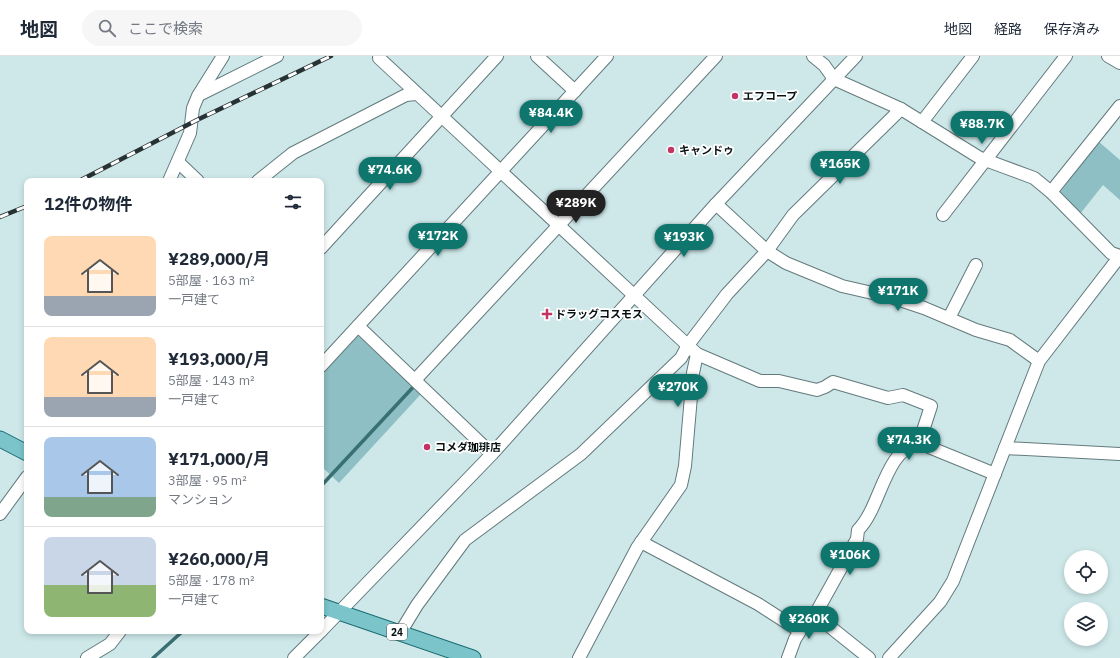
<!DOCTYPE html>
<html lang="ja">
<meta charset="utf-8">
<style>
:root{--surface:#fff;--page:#f6f6f7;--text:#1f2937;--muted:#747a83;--line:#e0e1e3;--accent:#0f766e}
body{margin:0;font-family:"IBM Plex Sans","Noto Sans JP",sans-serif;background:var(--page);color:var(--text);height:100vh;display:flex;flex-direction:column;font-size:15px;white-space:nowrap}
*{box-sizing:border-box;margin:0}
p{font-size:13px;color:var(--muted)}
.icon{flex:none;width:22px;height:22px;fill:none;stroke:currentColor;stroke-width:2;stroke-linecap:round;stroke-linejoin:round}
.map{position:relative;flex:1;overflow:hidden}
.details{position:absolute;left:24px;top:122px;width:300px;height:456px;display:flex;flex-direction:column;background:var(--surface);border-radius:8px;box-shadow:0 2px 6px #0003}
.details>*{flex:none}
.controls{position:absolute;left:1064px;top:494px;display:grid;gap:8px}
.controls a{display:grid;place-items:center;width:44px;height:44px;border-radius:50%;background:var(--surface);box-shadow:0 2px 6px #0003;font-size:20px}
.price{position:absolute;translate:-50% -34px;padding:0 9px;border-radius:14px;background:var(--accent);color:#fff;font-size:13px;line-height:26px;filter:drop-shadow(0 1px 2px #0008)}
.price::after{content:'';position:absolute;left:50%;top:24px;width:12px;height:9px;margin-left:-6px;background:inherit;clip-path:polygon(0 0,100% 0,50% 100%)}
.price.current{background:#222;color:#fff}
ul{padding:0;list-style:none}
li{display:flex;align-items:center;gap:12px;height:100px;padding:0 20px}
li+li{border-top:1px solid var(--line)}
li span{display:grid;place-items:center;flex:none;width:112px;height:80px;border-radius:8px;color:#555}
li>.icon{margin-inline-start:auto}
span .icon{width:48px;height:48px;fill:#fffc;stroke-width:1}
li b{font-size:17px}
h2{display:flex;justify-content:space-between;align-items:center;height:48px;padding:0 20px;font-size:17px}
header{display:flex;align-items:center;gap:24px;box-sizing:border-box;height:56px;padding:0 20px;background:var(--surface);border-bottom:1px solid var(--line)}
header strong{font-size:19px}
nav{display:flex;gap:22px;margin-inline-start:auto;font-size:14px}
.search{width:280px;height:36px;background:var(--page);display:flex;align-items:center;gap:10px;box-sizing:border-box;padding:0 14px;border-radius:22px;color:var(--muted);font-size:15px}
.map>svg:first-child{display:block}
.green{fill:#8dbfc4}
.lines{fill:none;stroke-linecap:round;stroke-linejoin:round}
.stream{stroke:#397074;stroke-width:3.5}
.minor-casing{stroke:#637a7c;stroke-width:14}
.major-casing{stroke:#196c72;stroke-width:17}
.minor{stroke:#fff;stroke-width:12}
.major{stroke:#7bc5ca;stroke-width:15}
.rail-casing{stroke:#263233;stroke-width:4.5}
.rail{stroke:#fff;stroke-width:3;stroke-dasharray:9;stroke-linecap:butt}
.poi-dot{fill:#c13464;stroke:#fff;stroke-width:1.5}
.labels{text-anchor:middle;stroke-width:3.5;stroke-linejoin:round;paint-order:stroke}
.shield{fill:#fff;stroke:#515858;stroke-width:1}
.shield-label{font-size:10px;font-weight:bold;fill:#071011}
.poi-label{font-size:11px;font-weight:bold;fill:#071011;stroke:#fff;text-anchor:start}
</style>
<header>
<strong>地図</strong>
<div class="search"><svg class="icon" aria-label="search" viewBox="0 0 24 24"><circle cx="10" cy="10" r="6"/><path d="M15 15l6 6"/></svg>ここで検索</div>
<nav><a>地図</a><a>経路</a><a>保存済み</a></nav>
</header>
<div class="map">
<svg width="1120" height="602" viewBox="0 0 1120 602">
<rect width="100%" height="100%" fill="#cee8ea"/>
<g class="green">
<path d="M1098,85l22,19v40l-17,-15 -23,29 -21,-20z"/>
<path d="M357,279l64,59 -82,89 -18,-17v-93z"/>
</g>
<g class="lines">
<g class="stream">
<path d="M321,430l95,-102"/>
<path d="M153,602l30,-27"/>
</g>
<g class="minor-casing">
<g id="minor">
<path d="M537,0l38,35"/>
<path d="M813,0l11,9 10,14 67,30 79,49 54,20 17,14 60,61 9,3"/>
<path d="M1108,0l12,7"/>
<path d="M379,2l318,296 -4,19 -8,93 -4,19 -44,63 -58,110"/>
<path d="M199,39l78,-39"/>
<path d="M922,66l51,-66"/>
<path d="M178,106l20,19"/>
<path d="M169,125l21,-48 3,-25 5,-12 25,-40"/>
<path d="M258,125l35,-28 113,-58 10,-1"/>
<path d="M1051,136l69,-86"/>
<path d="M716,148l51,47 19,12 56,23 52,12 30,10 52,22 34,10 29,21"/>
<path d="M943,159l123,-159"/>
<path d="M321,192l176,-192"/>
<path d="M949,262l27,-53"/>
<path d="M358,270l134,128"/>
<path d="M697,298l63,27h19l38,9 8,-3 8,-5 55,16 15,-3 28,11 -12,37"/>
<path d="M321,310l286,-310"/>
<path d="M415,324l301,-324"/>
<path d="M1005,392l115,6"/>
<path d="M0,458l27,-37"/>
<path d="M641,486l117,62 42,27"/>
<path d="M816,557l13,13 40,32"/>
<path d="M321,575l171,-177 224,-250 140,-148"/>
<path d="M400,577l17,-28 48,-65 116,-86 100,-96 7,-13 39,-51 40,-43 26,-36 108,-106"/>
<path d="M87,602l23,-14 10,-13"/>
<path d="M294,602l27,-27"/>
<path d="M788,602l7,-19 10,-16 11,-10 41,-74 1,-9c23,-22 26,-80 61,-87l76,31"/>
<path d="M889,602l51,-56 13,-21 86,-220 81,-105"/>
</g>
</g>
<g class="major-casing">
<g id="major">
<path d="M0,383l27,14"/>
<path d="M321,550l152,52"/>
</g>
</g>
<use href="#minor" class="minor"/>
<use href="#major" class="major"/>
<g class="rail-casing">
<g id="rail">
<path d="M79,125l118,-61 134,-64"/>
<path d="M0,161l27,-11"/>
</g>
</g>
<use href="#rail" class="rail"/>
</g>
<g class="poi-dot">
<circle cx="735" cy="40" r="4"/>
<circle cx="671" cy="94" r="4"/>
<path d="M545 252h4v4h4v4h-4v4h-4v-4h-4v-4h4z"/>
<circle cx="427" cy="391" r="4"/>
</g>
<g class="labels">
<rect class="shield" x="387" y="568" width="20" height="16" rx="3"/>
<g class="shield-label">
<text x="397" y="580">24</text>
</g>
<g class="poi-label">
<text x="743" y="44">エフコープ</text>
<text x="679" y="98">キャンドゥ</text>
<text x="555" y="262">ドラッグコスモス</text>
<text x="435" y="395">コメダ珈琲店</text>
</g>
</g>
</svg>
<div class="controls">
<a><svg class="icon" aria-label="locate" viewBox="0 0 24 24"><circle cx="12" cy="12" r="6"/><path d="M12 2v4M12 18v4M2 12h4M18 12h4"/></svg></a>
<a><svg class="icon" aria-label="layers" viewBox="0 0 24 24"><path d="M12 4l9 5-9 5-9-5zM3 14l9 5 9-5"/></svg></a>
</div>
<b class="price" style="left:551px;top:78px">¥84.4K</b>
<b class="price" style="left:982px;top:89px">¥88.7K</b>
<b class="price" style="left:840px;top:129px">¥165K</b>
<b class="price" style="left:390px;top:135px">¥74.6K</b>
<b class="price current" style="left:576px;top:168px">¥289K</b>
<b class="price" style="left:438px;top:201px">¥172K</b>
<b class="price" style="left:684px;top:202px">¥193K</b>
<b class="price" style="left:898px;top:256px">¥171K</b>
<b class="price" style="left:678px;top:352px">¥270K</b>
<b class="price" style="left:909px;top:405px">¥74.3K</b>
<b class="price" style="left:850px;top:520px">¥106K</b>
<b class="price" style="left:809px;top:584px">¥260K</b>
<section class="details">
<h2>12件の物件<svg class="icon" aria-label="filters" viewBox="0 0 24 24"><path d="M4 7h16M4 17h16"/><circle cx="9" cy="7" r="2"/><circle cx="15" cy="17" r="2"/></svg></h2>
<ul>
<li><span style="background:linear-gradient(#ffd9b3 75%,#9aa5b1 0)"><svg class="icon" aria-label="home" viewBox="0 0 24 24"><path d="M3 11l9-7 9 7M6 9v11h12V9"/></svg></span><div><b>¥289,000/月</b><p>5部屋 · 163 m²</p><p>一戸建て</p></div></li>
<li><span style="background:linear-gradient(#ffd9b3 75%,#9aa5b1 0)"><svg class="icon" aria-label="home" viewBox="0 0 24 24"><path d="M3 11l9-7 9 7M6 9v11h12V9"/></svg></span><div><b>¥193,000/月</b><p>5部屋 · 143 m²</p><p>一戸建て</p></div></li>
<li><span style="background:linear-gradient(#a9c7e8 75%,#7fa58c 0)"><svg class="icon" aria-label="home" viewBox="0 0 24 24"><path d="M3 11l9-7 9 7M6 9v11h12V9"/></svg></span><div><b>¥171,000/月</b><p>3部屋 · 95 m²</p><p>マンション</p></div></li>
<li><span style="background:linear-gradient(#c9d6e8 60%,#8fb573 0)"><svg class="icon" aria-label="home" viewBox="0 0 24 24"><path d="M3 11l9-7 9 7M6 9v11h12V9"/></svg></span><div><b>¥260,000/月</b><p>5部屋 · 178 m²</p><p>一戸建て</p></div></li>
</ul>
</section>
</div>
